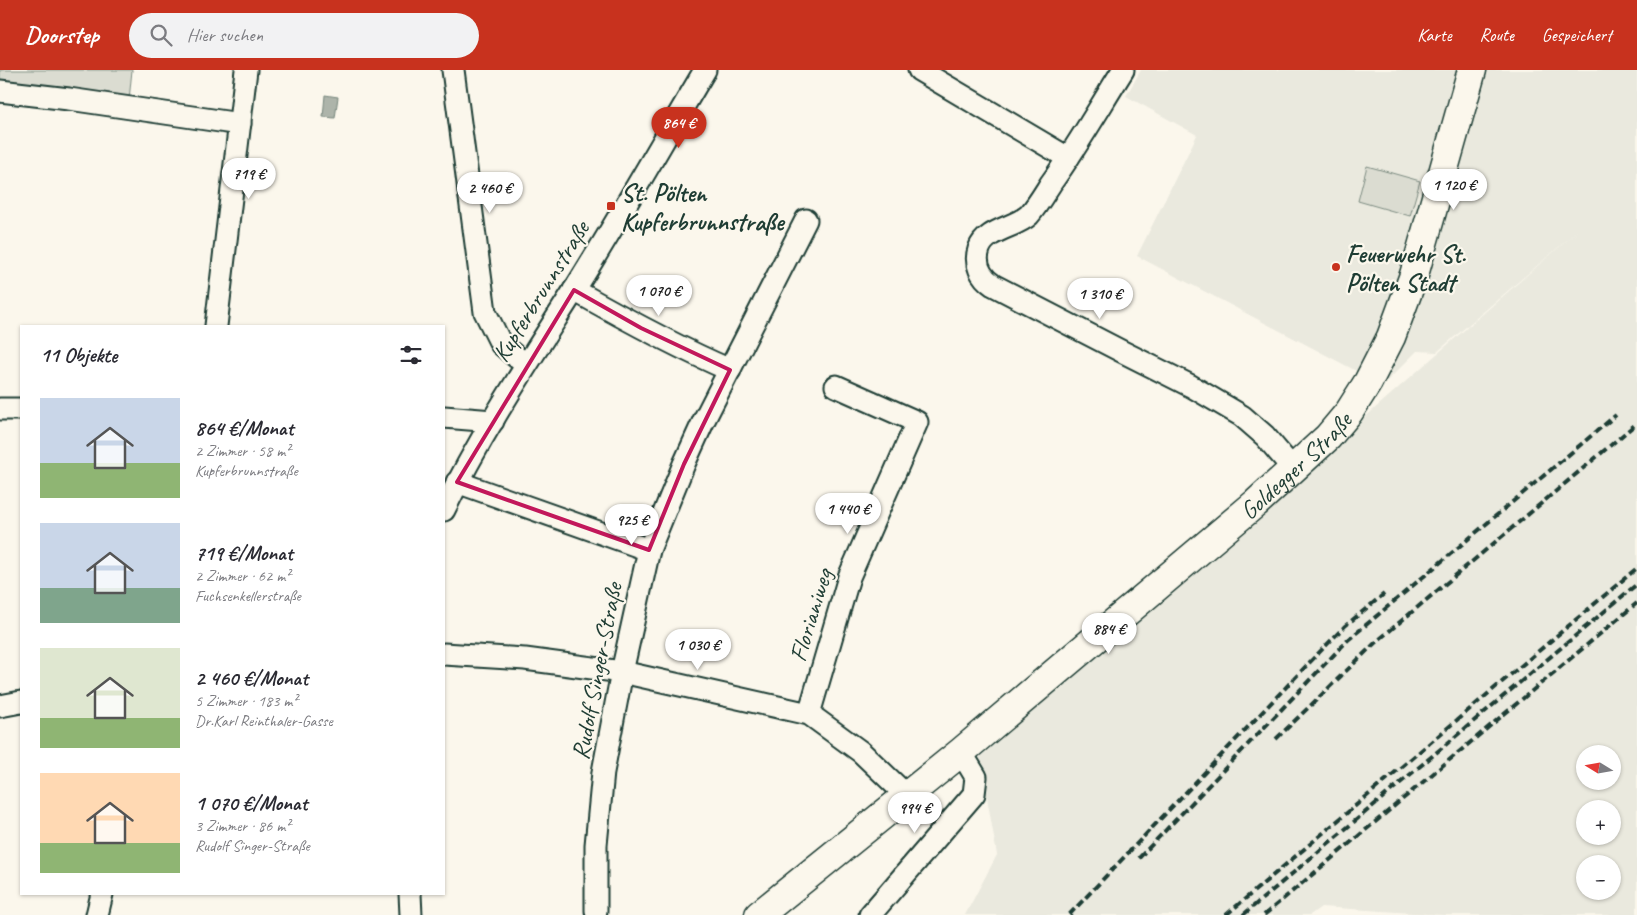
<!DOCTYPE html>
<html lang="de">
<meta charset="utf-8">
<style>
:root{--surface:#fff;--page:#f2f2f3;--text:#2b2b33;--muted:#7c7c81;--accent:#c8321e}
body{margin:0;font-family:Caveat,sans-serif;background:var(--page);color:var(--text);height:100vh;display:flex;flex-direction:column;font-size:19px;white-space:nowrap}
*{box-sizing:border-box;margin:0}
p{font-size:16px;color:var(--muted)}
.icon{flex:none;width:28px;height:28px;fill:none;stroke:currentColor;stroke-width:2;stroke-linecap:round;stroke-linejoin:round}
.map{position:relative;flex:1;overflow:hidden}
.drawer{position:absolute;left:20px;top:255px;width:425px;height:570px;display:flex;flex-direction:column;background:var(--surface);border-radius:0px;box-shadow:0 1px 4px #0004}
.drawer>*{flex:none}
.needle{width:32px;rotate:281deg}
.controls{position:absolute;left:1576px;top:675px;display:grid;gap:10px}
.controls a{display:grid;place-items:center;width:45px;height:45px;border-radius:50%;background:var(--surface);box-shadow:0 1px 4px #0004;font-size:25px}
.price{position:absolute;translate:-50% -42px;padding:0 11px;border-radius:18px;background:#fff;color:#222;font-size:16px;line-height:32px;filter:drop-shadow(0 1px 2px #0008)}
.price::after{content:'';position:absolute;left:50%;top:30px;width:15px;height:11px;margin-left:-8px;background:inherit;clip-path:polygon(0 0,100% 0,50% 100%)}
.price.current{background:var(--accent);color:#fff}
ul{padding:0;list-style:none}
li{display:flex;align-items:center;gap:15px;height:125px;padding:0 20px}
li span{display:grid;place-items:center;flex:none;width:140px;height:100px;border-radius:0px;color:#555}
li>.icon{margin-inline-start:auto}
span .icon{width:60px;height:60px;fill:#fffc;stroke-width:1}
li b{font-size:21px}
h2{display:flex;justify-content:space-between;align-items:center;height:60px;padding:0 20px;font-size:21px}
header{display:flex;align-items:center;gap:30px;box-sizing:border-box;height:70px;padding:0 25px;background:var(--accent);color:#fff}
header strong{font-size:24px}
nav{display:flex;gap:28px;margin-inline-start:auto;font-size:18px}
.search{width:350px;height:45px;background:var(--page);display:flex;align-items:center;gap:12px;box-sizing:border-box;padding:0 18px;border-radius:28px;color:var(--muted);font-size:19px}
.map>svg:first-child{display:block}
.built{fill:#eae9de;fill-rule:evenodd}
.green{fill:#dbdcd1;stroke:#7d8c82}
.water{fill:#adb4aa;stroke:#74847b}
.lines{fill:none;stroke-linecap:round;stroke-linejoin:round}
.minor-casing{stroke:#1f3d34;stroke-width:25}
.major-casing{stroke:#1f3d34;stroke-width:31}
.minor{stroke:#fbf7ec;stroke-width:21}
.major{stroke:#fbf7ec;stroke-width:28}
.rail{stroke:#1f3d34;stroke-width:4;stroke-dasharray:8 4;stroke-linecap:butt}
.marked{fill:none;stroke:#c2185b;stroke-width:4;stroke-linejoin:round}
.poi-dot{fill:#c8321e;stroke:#fbf7ec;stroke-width:2}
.labels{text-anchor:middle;stroke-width:4.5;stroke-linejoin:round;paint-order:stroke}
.poi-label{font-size:25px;font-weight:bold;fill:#1f3d34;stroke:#fbf7ec;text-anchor:start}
.street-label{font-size:25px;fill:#1f3d34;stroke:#fbf7ec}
</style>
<header>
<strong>Doorstep</strong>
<div class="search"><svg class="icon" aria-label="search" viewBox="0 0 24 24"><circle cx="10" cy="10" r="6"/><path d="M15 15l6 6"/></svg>Hier suchen</div>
<nav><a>Karte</a><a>Route</a><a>Gespeichert</a></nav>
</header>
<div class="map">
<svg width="1637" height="845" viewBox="0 0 1637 845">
<rect width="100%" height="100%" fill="#fbf7ec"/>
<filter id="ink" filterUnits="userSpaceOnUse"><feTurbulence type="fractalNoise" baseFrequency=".02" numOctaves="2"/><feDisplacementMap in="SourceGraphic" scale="10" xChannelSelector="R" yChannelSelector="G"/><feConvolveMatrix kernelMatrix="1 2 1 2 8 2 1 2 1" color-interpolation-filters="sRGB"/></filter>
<g filter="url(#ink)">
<path class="built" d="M1141,0h496v845h-194l-122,-8 -11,8h-345l32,-60 -17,-98 6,-8 596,-522 -145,125 -20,-1 -34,34 -246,-129 60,-121 -71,-39zM1585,684h27v27h-27zM1585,739h27v27h-27zM1585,794h27v27h-27z"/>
<g class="green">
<path d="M0,0h132l-3,30 -129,-18z"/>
<path d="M1367,96l53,15 -10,35 -52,-15z"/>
</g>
<path class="water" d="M325,25l13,2 -3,21 -12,-1z"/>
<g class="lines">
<g class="minor-casing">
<g id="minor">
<path d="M453,0l32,242 16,32 25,21"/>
<path d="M919,0l149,88"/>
<path d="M1123,0c-24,38 -46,77 -72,113 -7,11 -14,23 -22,32 -14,13 -43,14 -50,34 -5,15 2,28 14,36l128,66 70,35 51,30 23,20 29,34"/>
<path d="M0,21l69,8 171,25"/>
<path d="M574,220c51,29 102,57 156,80"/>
<path d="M216,256l30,-256"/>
<path d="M0,339h21"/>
<path d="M444,347l49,4"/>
<path d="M457,412l192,68"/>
<path d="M444,440c37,-76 84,-147 129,-218 46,-73 88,-148 132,-222"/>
<path d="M444,584l81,5 97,13 187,42 52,38 46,44"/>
<path d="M0,636l21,-4"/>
<path d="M809,644l40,-137 68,-155 -81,-36"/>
<path d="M410,824l1,21"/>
<path d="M596,841v-66l7,-73 19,-100 27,-122 35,-86 20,-44 102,-200"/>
<path d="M97,845l5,-21"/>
<path d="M870,845l104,-121 2,-17 -15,-25"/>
</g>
</g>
<g class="major-casing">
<g id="major">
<path id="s1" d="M759,845l202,-163 295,-249 72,-66 21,-25 19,-30 23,-45 23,-62 58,-205"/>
</g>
</g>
<use href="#minor" class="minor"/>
<use href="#major" class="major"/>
<g class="rail">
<path d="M1276,669l99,-96 262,-220"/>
<path d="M1139,788l209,-218 268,-225"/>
<path d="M1069,845l239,-251 37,-38 39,-32"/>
<path d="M1226,845l411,-347"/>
<path d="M1243,845l394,-331"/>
<path d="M1264,845l373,-312"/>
</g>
</g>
</g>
<path class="marked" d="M574,220l67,38 89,42 -46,94 -35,86 -192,-68z"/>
<g class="poi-dot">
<rect x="606" y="131" width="10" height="10" rx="2.5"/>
<circle cx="1336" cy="197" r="5"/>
</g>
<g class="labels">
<g class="poi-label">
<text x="621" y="131">St. Pölten<tspan x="621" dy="29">Kupferbrunnstraße</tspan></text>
<text x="1346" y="192">Feuerwehr St.<tspan x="1346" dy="29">Pölten Stadt</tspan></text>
</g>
<g class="street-label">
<text transform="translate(540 221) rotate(-58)" y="9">Kupferbrunnstraße</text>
<text dy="9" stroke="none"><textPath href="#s1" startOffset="700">Goldegger Straße</textPath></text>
<text transform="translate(810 545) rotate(-73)" y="9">Florianiweg</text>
<text transform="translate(596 601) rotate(-79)" y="9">Rudolf Singer-Straße</text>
</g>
</g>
</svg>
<div class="controls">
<a><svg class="needle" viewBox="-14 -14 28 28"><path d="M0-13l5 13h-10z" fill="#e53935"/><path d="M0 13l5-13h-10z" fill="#7c7c81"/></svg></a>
<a>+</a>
<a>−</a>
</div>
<b class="price current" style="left:679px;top:79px">864 €</b>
<b class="price" style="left:249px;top:130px">719 €</b>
<b class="price" style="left:1454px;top:141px">1 120 €</b>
<b class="price" style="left:490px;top:144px">2 460 €</b>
<b class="price" style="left:659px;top:247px">1 070 €</b>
<b class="price" style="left:1100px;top:250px">1 310 €</b>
<b class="price" style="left:848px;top:465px">1 440 €</b>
<b class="price" style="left:632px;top:476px">925 €</b>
<b class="price" style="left:1109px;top:585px">884 €</b>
<b class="price" style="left:698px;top:601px">1 030 €</b>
<b class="price" style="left:915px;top:764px">994 €</b>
<section class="drawer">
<h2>11 Objekte<svg class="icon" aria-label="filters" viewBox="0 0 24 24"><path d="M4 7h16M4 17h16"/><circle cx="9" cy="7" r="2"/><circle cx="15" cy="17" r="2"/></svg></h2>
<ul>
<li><span style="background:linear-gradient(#c9d6e8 65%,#8fb573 0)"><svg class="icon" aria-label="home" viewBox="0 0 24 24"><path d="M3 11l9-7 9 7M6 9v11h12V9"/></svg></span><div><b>864 €/Monat</b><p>2 Zimmer · 58 m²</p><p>Kupferbrunnstraße</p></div></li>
<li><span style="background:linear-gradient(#c9d6e8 65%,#7fa58c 0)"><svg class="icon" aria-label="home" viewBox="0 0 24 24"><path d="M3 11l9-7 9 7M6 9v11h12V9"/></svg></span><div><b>719 €/Monat</b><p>2 Zimmer · 62 m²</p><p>Fuchsenkellerstraße</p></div></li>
<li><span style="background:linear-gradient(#dfe7d0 70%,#8fb573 0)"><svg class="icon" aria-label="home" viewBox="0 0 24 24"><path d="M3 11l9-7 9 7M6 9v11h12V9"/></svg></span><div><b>2 460 €/Monat</b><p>5 Zimmer · 183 m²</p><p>Dr.Karl Reinthaler-Gasse</p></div></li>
<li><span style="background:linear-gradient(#ffd9b3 70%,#8fb573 0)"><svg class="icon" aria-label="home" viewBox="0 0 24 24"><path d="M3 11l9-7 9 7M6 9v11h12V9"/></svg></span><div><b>1 070 €/Monat</b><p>3 Zimmer · 86 m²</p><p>Rudolf Singer-Straße</p></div></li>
</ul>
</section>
</div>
